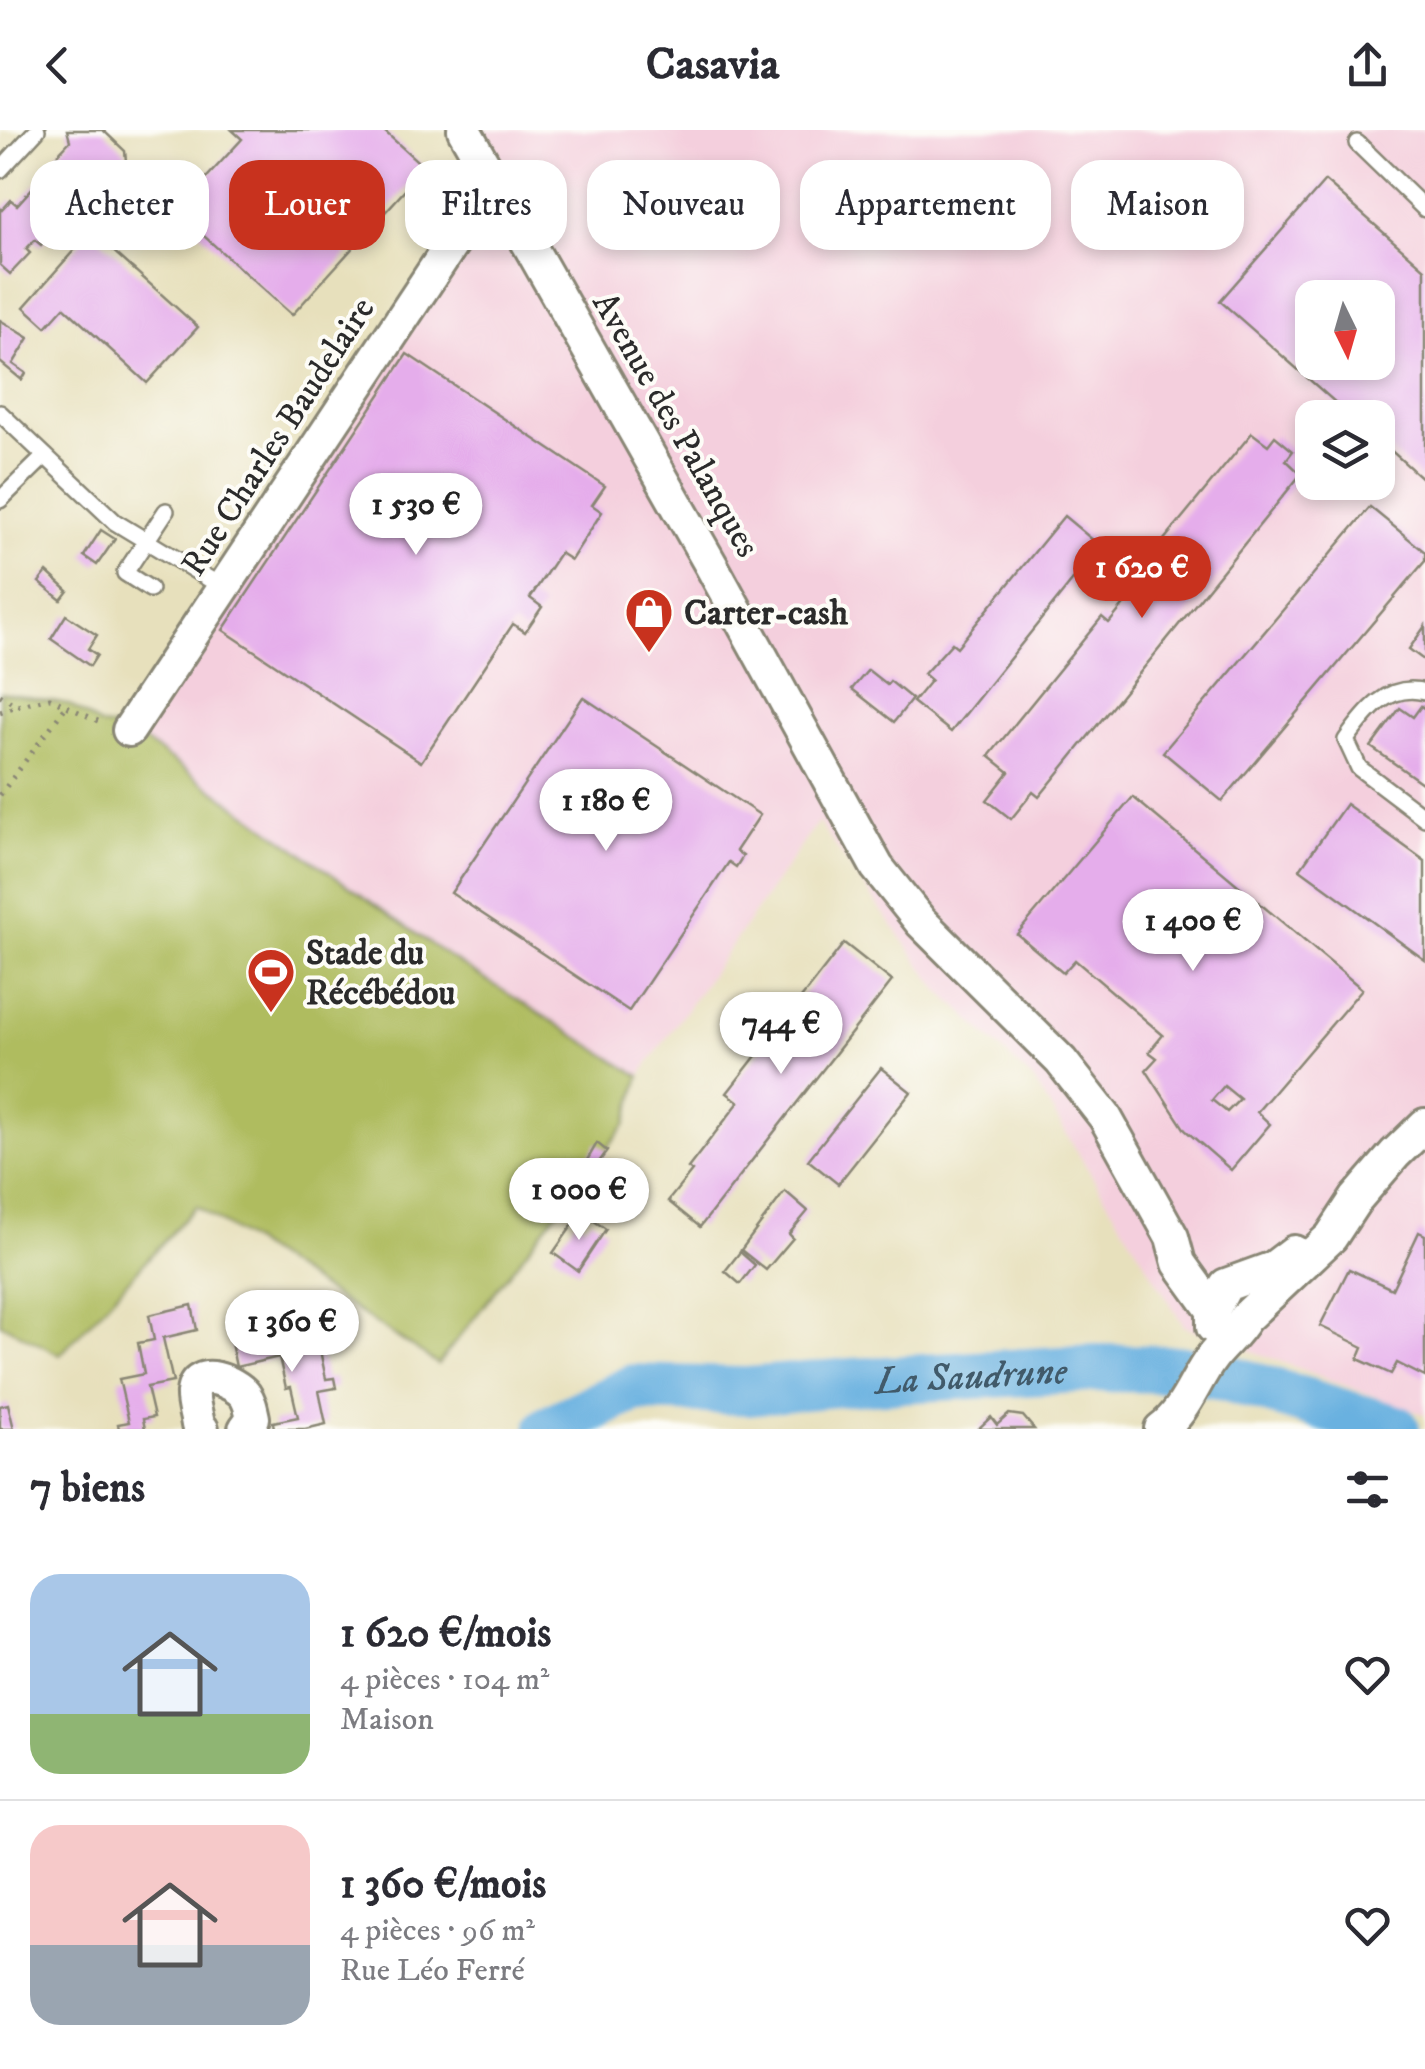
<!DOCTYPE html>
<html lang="fr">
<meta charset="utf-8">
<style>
:root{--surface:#fff;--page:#f2f2f3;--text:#2b2b33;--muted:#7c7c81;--line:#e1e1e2;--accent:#c8321e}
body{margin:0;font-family:"IM FELL DW Pica",serif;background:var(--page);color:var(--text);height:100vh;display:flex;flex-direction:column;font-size:38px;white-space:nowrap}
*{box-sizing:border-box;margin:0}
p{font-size:32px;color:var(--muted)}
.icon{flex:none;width:55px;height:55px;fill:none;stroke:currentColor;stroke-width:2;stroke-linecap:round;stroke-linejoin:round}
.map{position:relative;height:1299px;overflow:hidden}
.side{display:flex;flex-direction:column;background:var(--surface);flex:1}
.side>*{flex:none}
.guide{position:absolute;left:30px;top:30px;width:1365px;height:90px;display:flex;gap:20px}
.needle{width:65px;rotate:175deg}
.buttons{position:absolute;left:1295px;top:150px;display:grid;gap:20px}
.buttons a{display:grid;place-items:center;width:100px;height:100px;border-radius:20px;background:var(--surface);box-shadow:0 5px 15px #0003;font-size:50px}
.price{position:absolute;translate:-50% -85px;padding:0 22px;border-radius:35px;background:#fff;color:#222;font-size:32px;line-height:65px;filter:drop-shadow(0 2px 5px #0008)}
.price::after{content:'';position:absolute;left:50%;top:60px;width:30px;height:22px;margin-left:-15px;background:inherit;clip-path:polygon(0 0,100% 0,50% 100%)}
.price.active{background:var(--accent);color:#fff}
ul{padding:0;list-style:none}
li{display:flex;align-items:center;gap:30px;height:250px;padding:0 30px}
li+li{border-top:2px solid var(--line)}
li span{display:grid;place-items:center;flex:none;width:280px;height:200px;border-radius:30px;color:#555}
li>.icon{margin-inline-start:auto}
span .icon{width:120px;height:120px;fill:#fffc;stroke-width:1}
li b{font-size:42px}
h2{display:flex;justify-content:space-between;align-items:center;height:120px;padding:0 30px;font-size:42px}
.tag{padding:0 35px;border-radius:30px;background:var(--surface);box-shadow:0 5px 15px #0003;font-size:35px;line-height:90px}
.tag.active{background:var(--accent);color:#fff}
header{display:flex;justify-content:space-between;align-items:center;height:130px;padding:0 30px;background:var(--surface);font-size:45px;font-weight:700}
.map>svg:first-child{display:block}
.built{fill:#f4cfdd;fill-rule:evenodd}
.green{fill:#afbc5e;stroke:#6d7444;stroke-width:2.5}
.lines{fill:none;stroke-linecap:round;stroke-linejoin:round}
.river{stroke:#69b1e0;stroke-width:48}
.building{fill:#e5adeb;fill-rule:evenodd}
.lane-casing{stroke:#898674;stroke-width:20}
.street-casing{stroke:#898674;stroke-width:38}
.path{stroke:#898674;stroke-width:5;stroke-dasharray:2.5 8;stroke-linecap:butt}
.lane{stroke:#fff;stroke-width:15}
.street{stroke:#fff;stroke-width:32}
.labels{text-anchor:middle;stroke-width:8;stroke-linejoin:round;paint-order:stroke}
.street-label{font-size:35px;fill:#2b2b2b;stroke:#fdfcf7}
.poi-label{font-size:35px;font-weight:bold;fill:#2b2b2b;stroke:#fdfcf7;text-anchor:start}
.water-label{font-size:38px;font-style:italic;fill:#415a6a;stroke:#fdfcf7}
</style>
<header><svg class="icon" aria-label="back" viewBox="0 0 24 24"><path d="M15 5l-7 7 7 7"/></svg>Casavia<svg class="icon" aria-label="share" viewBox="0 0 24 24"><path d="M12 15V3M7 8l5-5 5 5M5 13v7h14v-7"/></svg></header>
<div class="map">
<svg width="1425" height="1299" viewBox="0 0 1425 1299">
<rect width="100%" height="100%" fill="#fdfcf7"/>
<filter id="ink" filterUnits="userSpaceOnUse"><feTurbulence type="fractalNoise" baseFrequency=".01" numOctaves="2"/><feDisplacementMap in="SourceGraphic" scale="20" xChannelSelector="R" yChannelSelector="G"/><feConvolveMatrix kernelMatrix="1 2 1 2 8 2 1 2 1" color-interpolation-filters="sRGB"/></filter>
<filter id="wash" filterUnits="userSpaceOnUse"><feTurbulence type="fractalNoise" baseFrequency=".0048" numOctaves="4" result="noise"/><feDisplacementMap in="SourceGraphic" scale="40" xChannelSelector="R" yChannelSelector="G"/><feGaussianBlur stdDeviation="2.25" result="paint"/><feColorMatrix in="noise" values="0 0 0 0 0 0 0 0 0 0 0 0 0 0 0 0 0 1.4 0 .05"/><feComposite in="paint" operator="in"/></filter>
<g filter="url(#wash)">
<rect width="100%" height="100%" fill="#e7e0bc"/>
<path class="built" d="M464,0h961v1285l-241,-89 -150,-245 -95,-91 -121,-168 -178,254 -194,-121 -317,-225 373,-533zM1312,168h66v64h-66zM1312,288h66v64h-66z"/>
<path class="green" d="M0,562l68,12 33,22 28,4 317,225 194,121 -14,48 -188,240 -242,-158 -136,149 -60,-32z"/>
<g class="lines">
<path class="river" id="s1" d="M549,1299l85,-41 113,3 103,-9 247,-14 80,1 41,6 178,54"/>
</g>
<g id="blocks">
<g class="building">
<path d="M67,0h36l22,21 1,10 -11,12 -14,-4 -14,16 -31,-29 14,-15z"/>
<path d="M232,0h151l42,38 -133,147 -116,-104 66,-72z"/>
<path d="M1325,51l100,88v212l-47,-42v-21h-25l-133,-117zM1312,168h66v64h-66z"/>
<path d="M36,54l37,33 -20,22 -3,-4 -9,10 -6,-5 -9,9 4,4 -20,21 -10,-9v-57l2,2 9,-10 6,5z"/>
<path d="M91,101l107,96 -51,56 -83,-76 -18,20 -22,-20z"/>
<path d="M0,190l29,18 -16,26 13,9 -4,7 -22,-18z"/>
<path d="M407,224l198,132 -13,19 10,7 -31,48 -11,-7 -30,45 12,9 -17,25 -12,-8 -92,138 -198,-132z"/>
<path d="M1252,303l16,12 7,-9 18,15 -7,9 15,14 -262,323 -6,-5 -22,27 -24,-19 22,-28 -20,-16 113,-139 7,6 62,-76 -8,-6z"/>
<path d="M1370,377l55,45v9l-203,240 -59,-49z"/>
<path d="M1064,386l36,30 -149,186 -38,-30 18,-22 -7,-6 28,-31 5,4z"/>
<path d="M101,400l14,9 -18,26 -13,-9z"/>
<path d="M47,442l21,19 -7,9 -22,-18z"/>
<path d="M66,485l31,20 -9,14 9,6 -7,11 -39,-27z"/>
<path d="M1425,496v35l-16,-12z"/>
<path d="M868,540l19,15 3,-4 22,18 -18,23 -42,-33z"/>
<path d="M583,567l177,118 -24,36 7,5 -7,11 -7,-5 -100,149 -178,-118z"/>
<path d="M1421,576l4,3v76l-54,-38 29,-39 13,9z"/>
<path d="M1133,667l229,192 -105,123 13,12 -39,46 -46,-40 -39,-60 11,-12 -8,-6 14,-17 -88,-75 -12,13 -46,-39zM1224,956l16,13 -13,13 -15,-12z"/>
<path d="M1346,674l79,57v99l-125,-91z"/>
<path d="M844,813l48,38 -192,246 -32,-26 24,-30 -4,-3 51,-66 -12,-9z"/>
<path d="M881,938l30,24 -73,92 -30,-24z"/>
<path d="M597,1013l10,8 -8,11 6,4 -15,22 -14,-9z"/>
<path d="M785,1061l23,20 -19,23 4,4 -27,32 -25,-20z"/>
<path d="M591,1089l15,10 -28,42 -25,-18 23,-33 9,6z"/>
<path d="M1419,1102l6,3v142l-28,-14 -6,11 -33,-15 5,-12 -43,-21 29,-57 43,20z"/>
<path d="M740,1122l15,13 -15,19 -15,-13z"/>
<path d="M192,1175l5,25 -34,8 10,44 -26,5 7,30 -11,2 2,10h-26l-1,-5 11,-2 -10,-43 25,-5 -6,-31 16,-3 -5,-25z"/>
<path d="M274,1204l3,10 40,-8 9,43 8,-1 2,10 -17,3 7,33 -21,5h-31l-1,-7 25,-5 -7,-30 -5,1 -7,-31 -43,10 -5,-24z"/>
<path d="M8,1274l6,25h-14v-23z"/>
<path d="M1009,1284l14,2 11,13h-56l13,-12 6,8z"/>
</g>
</g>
</g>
<g filter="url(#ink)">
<use href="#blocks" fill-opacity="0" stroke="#898674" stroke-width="2.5"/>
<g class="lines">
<g class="lane-casing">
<g id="lane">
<path d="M1357,13l68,66"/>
<path d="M0,40l37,-40"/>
<path d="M0,283l115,109 109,66"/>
<path d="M0,370l45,-44"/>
<path d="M150,459l-25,-16 41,-62"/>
<path d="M1425,562c-37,-10 -60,21 -79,48l13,28 66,50"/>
</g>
</g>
<g class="street-casing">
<g id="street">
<path d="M464,0l247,435 166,302 44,55 140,139 44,56 67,120 7,26 34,47"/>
<path d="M129,600l326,-491 28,-31 20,-11"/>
<path d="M1213,1197v-17l13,-25 47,-17 21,-16"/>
<path d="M202,1299l-4,-4c-1,-9 -6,-22 -5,-32 3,-28 42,-11 52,2 5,7 6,14 8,23l-8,11"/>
<path d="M1161,1299c26,-19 33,-49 52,-73 11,-14 23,-22 32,-38l86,-81 25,-38 39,-45 30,-29"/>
</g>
</g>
<g class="path">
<path d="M0,565l17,11 33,-8 52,25"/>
<path d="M0,582l17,-6"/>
<path d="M0,665l68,-91"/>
</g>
<use href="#lane" class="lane"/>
<use href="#street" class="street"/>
</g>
</g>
<defs>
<g id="shop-pin" transform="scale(2.5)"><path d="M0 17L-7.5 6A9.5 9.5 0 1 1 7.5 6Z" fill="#c8321e" stroke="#fdfcf7"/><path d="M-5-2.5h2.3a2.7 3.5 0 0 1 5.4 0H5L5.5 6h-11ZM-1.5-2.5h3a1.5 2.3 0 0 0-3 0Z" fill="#fff"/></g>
<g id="stadium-pin" transform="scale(2.5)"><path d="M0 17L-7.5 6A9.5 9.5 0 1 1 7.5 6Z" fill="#c8321e" stroke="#fdfcf7"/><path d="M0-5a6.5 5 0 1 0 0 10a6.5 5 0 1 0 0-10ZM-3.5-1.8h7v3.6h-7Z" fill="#fff"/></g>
</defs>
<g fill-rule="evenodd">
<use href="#shop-pin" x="649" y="482"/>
<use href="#stadium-pin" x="271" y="842"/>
</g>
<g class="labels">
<g class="street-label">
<text transform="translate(677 294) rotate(60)" y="12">Avenue des Palanques</text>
<text transform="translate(277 306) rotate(-57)" y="12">Rue Charles Baudelaire</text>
</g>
<g class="poi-label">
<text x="684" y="494">Carter-cash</text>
<text x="306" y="834">Stade du<tspan x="306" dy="40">Récébédou</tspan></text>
</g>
<g class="water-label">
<text dy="13" stroke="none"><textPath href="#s1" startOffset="432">La Saudrune</textPath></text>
</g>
</g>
</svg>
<div class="buttons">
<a><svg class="needle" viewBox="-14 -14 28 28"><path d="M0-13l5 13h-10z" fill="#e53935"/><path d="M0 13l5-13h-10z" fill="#7c7c81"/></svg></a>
<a><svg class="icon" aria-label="layers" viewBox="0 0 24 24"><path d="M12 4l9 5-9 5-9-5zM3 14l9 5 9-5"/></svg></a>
</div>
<b class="price" style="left:416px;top:428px">1 530 €</b>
<b class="price active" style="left:1142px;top:491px">1 620 €</b>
<b class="price" style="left:606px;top:724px">1 180 €</b>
<b class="price" style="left:1193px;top:844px">1 400 €</b>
<b class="price" style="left:781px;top:947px">744 €</b>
<b class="price" style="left:579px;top:1113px">1 000 €</b>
<b class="price" style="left:292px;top:1245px">1 360 €</b>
<div class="guide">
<a class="tag">Acheter</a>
<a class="tag active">Louer</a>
<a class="tag">Filtres</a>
<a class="tag">Nouveau</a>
<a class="tag">Appartement</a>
<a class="tag">Maison</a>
</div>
</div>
<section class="side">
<h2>7 biens<svg class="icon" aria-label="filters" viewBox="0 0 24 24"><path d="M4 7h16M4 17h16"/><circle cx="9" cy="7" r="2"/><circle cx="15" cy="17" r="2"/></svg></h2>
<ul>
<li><span style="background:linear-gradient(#a9c7e8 70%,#8fb573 0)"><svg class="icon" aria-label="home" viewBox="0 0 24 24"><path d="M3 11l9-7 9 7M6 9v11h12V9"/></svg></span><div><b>1 620 €/mois</b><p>4 pièces · 104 m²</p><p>Maison</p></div><svg class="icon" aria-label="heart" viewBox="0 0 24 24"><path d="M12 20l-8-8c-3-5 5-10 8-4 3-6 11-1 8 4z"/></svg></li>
<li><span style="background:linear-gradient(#f6c9c9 60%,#9aa5b1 0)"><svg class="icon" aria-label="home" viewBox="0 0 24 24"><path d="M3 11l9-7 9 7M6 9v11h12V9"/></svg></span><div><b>1 360 €/mois</b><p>4 pièces · 96 m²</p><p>Rue Léo Ferré</p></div><svg class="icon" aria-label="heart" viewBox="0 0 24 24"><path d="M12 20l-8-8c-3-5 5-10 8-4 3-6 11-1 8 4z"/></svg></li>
</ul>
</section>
